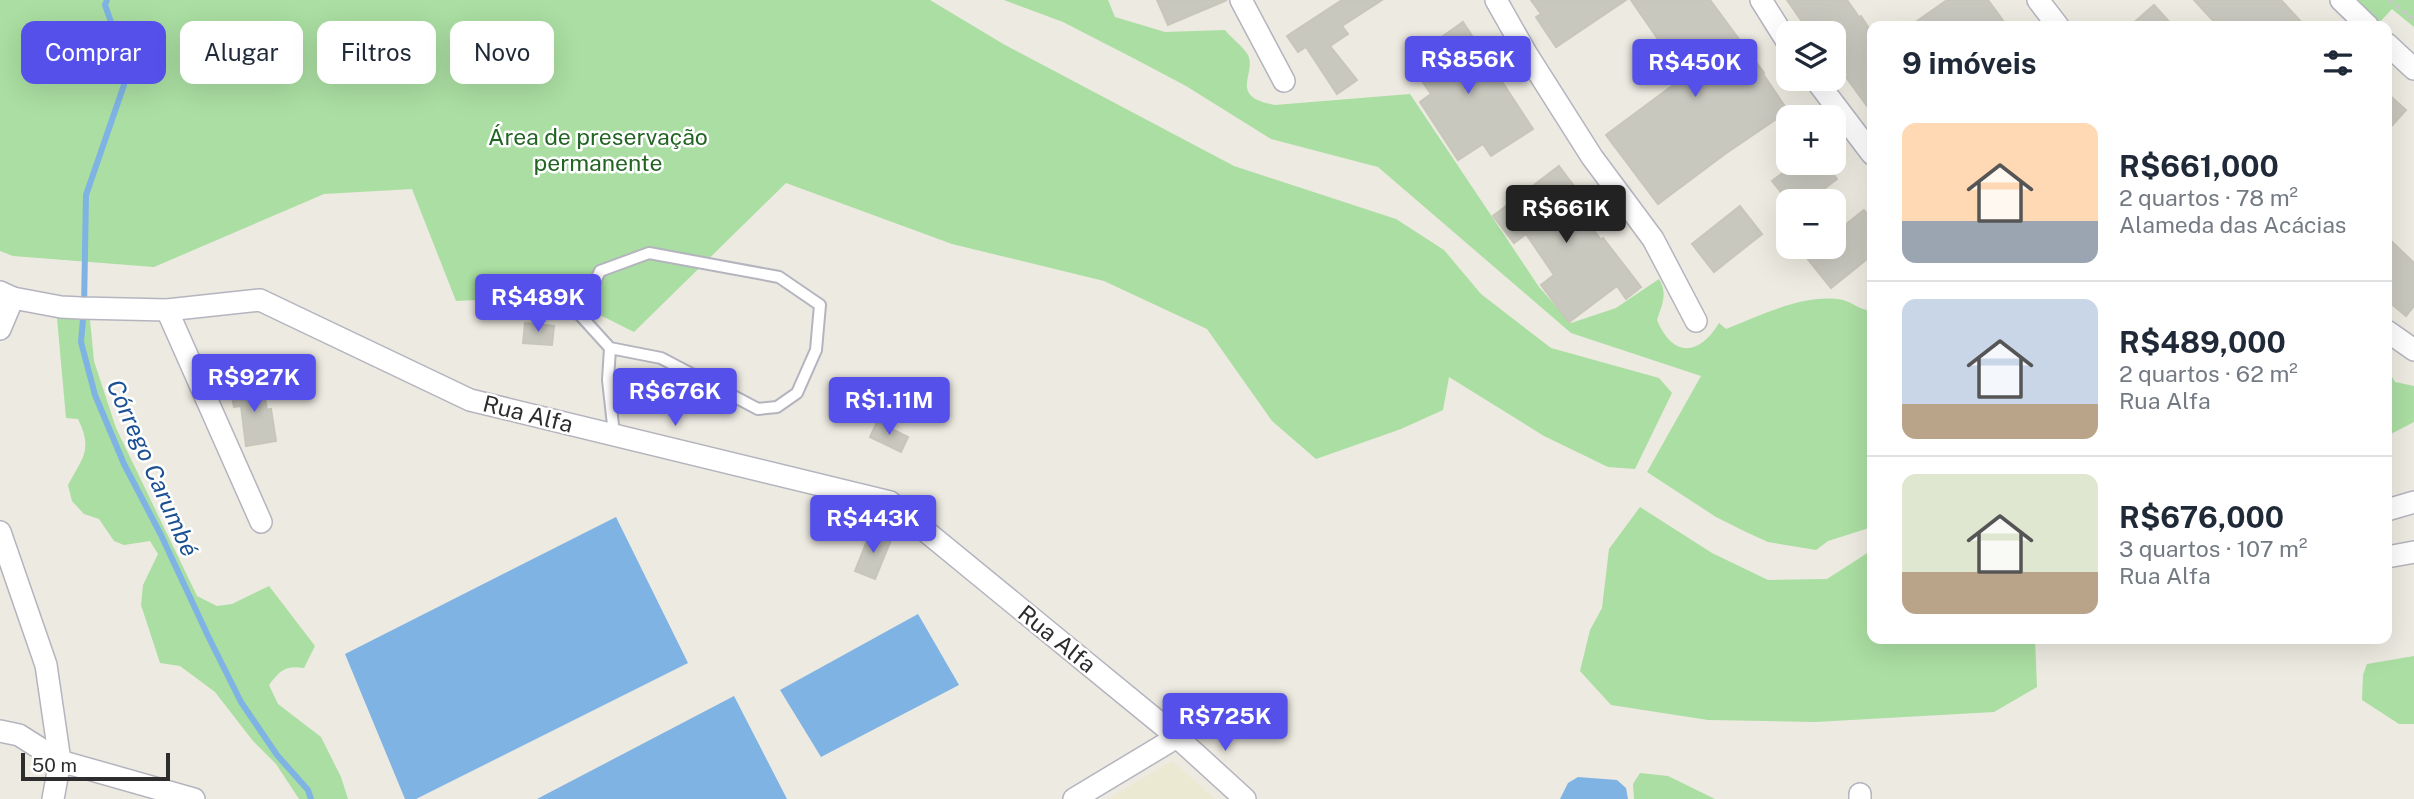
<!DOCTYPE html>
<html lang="pt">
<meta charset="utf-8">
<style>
:root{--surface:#fff;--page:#f2f2f3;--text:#1f2937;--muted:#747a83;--line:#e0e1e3;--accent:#5550ea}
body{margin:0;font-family:"Public Sans",sans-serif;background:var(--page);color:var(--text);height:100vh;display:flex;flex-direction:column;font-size:26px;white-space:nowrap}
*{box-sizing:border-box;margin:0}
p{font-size:23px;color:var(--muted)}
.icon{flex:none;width:38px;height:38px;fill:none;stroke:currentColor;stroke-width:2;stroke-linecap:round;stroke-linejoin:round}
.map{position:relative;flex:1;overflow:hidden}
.details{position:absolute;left:1867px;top:21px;width:525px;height:623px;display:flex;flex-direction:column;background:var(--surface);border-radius:14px;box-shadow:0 7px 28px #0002}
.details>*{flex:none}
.banner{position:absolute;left:21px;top:21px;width:665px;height:63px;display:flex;gap:14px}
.fabs{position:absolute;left:1776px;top:21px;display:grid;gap:14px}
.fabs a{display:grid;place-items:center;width:70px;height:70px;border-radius:14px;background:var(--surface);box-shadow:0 7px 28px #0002;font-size:35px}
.scale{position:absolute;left:21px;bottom:18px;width:149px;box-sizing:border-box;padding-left:7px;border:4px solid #2d2d2d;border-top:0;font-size:19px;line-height:24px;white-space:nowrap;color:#2d2d2d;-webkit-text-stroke:5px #fff;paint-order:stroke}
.price{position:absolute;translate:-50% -60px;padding:0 16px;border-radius:7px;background:var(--accent);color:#fff;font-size:23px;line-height:46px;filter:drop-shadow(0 2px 4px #0008)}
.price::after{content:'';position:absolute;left:50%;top:42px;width:21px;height:16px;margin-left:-10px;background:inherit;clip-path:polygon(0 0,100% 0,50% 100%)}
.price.selected{background:#222;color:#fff}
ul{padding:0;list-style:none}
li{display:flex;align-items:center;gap:21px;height:175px;padding:0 35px}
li+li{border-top:2px solid var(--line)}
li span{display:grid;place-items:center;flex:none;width:196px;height:140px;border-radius:14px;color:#555}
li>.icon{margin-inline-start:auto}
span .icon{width:84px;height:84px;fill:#fffc;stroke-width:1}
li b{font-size:30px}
h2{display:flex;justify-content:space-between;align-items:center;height:84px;padding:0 35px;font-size:30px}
.tag{padding:0 24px;border-radius:14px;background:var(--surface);box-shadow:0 7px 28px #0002;font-size:24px;line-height:63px}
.tag.selected{background:var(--accent);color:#fff}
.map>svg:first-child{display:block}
.education{fill:#ece9d2}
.green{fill:#aadea2}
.water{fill:#7eb3e4}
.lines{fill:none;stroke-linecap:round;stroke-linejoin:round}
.stream{stroke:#7eb3e4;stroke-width:6}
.building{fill:#c9c8bf;stroke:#c8c6ba;stroke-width:2}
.lane-casing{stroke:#b4b4bf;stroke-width:14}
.street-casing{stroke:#b4b4bf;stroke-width:24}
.path{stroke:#c8c8c8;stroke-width:3.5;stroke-dasharray:5 3.5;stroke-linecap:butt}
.lane{stroke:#fff;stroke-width:10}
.street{stroke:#fff;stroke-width:21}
.labels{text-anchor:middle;stroke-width:5;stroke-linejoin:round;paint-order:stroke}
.park-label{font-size:23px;fill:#226422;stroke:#fff}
.street-label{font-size:23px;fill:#2d2d2d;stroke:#fff}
.water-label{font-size:24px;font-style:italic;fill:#1a5093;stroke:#fff}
</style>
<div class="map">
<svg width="2414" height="799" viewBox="0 0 2414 799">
<rect width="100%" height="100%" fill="#edeae1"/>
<path class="education" d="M1172,761l43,38h-107z"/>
<g class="green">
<path d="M0,0h930l75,45 229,121 162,53 48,31 37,44 70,54 108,30 13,15 -37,76 -27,-2 -64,-31 -95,-59 -6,33 -42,19 -85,30 -44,-38 -65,-92 -103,-48 -152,-37 -166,-61 -152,149 -72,-36 -106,5 -44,-112 -88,5 -170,73 -141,-11 -13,-5z"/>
<path d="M1004,0h104l7,17 50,15 60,-2c6,8 18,16 23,25 9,19 -21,42 27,50l135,-11 129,193 32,36 45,-15 43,-29c9,14 3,26 -2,41 15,37 42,37 62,3l7,6c34,-13 74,-34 111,-30 15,1 20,11 35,12v216l-44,14 -12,9 -48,-8 -22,-10 -30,-15 -69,-45 54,-96 -130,-43 -193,-166 -107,-28 -85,-53 -51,-27 -72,-37z"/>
<path d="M2353,0h61v27l-22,-18 -14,15z"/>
<path d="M57,318l33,2 4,41 22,67 81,168 20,10 15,-2 37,-18 46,60 -11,22c-18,-3 -24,2 -35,17l9,19 43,33 20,40 7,22h-49l-23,-35 -23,-23 -38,-49 -35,-26 -20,-3 -19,-58 2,-20 15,-31 -8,-13 -26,4 -10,-4 -15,-22 -15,-5 -12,-13 -4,-16c15,-28 25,-35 10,-66l-12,-1z"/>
<path d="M2387,368l8,14 19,4v36l-27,14z"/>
<path d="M1640,507l72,46 56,27 59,-1 45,-29v89h163l2,48 -43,25 -179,10 -107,-2 -97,-15 -31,-34 10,-41 12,-22 7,-59z"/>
<path d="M2414,656v68h-15l-37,-24 1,-25 4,-11z"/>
<path d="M1640,773l28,3 47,23h-81l-1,-15z"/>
</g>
<g class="water">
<path d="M616,517l72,146 -272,136h-11l-60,-145z"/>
<path d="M918,614l41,71 -138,72 -41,-67z"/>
<path d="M734,696l53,103h-250z"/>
<path d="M1578,777l39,3 9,8 2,11h-68l8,-16z"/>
</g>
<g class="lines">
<path class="stream" d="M107,0l-2,5 16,45 3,35 -38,110 -2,113 -3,34 14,53 29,69 37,71 48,103 32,64 36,53 31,35 3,9"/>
</g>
<g class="building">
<path d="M1157,0h70l-59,25z"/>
<path d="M1342,0h40l-40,26 6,8 -18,12 27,34 -20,14 -31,-47 -8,5 -11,-16z"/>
<path d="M1531,0h95l-70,47 -20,-30 5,-3z"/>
<path d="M1631,0h79l54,73 -1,1 25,37 -63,43 -67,50 -52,-69 78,-58z"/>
<path d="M1787,0h60l12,17 2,-1 11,17v80l-29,-40 -9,6v-46h-24z"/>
<path d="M1947,0h41l19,26h-97z"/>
<path d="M2194,0h87l24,26h-87z"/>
<path d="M2154,5l19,21h-43z"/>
<path d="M1463,22l70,107 -42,27 -8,-12 -25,16 -38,-58 11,-8 -23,-33z"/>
<path d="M2387,93l19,17 -19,21z"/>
<path d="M1796,163h29l12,16 -29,22h-20l-16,-20z"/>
<path d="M1559,166l21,28 -8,5 29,41 2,-2 38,49 -15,12 -9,-13 -48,36 -28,-37 13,-10 -28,-41 -12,9 -21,-27z"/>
<path d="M1740,206l22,28 -48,38 -22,-28z"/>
<path d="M1864,210l8,10v35l-41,33 -25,-31 12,-10h16v-13z"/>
<path d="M2387,237l27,26v43l-8,10 -19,-16z"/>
<path d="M525,323l29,3 -2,19 -29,-2z"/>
<path d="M262,382l5,28 4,-1 5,32 -30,5 -5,-40 -7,1 -4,-20z"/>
<path d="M877,422l31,15 -7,15 -31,-15z"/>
<path d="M871,531l20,9 -16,39 -20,-8z"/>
</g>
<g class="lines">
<g class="lane-casing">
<path id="lane" d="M610,348l-30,-33 20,-44 49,-18 130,24 41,28 -4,45 -19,43 -20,14 -19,2 -97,-51 -51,-10 -2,32 6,54"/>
</g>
<g class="street-casing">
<g id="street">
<path d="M1241,0l43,81"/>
<path d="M1496,0l30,53 66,104 61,82 43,82"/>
<path d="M1761,0l27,43"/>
<path d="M2038,0l20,26"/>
<path d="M2341,0l27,26"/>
<path d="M2387,44l27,25"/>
<path d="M1815,79l57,75"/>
<path d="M0,292l13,6 48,9 20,1 86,2 93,-10 210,100 420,102 287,235 68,62"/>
<path d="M167,310l94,212"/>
<path d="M0,329l13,-31"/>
<path d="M2387,331l27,19"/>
<path d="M2387,510l27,-8"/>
<path d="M0,532l46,133 14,96 -7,38"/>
<path d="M2387,557l27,-5"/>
<path d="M0,731l19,4 41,26 134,38"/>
<path d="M1860,794v5"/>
<path d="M1074,799l103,-62"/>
</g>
</g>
<path class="path" d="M2389,0l25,20"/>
<use href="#lane" class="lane"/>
<use href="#street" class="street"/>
</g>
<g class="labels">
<g class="park-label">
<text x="598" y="145">Área de preservação<tspan x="598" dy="26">permanente</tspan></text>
</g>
<g class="street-label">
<text transform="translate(528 414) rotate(14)" y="8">Rua Alfa</text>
<text transform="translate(1057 639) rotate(39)" y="8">Rua Alfa</text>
</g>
<g class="water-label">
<text transform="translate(152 468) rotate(66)" y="8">Córrego Carumbé</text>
</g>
</g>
</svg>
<div class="fabs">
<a><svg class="icon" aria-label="layers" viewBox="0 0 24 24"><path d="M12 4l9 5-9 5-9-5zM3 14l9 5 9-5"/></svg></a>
<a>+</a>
<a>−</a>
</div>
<div class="scale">50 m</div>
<b class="price" style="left:1468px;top:96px">R$856K</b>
<b class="price" style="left:1695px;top:99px">R$450K</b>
<b class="price selected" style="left:1566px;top:245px">R$661K</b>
<b class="price" style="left:538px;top:334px">R$489K</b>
<b class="price" style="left:254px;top:414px">R$927K</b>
<b class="price" style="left:675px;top:428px">R$676K</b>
<b class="price" style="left:889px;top:437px">R$1.11M</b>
<b class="price" style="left:873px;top:555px">R$443K</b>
<b class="price" style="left:1225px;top:753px">R$725K</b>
<div class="banner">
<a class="tag selected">Comprar</a>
<a class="tag">Alugar</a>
<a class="tag">Filtros</a>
<a class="tag">Novo</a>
</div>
<section class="details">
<h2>9 imóveis<svg class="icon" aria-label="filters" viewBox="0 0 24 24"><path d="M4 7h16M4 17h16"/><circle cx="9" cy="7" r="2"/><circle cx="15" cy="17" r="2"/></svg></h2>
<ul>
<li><span style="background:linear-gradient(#ffd9b3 70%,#9aa5b1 0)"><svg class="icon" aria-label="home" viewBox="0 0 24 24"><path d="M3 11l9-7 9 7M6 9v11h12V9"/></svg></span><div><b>R$661,000</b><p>2 quartos · 78 m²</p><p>Alameda das Acácias</p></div></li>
<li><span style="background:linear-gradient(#c9d6e8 75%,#b9a48a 0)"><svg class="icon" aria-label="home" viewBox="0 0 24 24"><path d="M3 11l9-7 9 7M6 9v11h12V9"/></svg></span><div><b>R$489,000</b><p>2 quartos · 62 m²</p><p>Rua Alfa</p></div></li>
<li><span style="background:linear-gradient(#dfe7d0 70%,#b9a48a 0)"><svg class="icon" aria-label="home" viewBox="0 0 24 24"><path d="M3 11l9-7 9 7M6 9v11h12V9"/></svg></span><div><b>R$676,000</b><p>3 quartos · 107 m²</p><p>Rua Alfa</p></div></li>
</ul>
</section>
</div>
